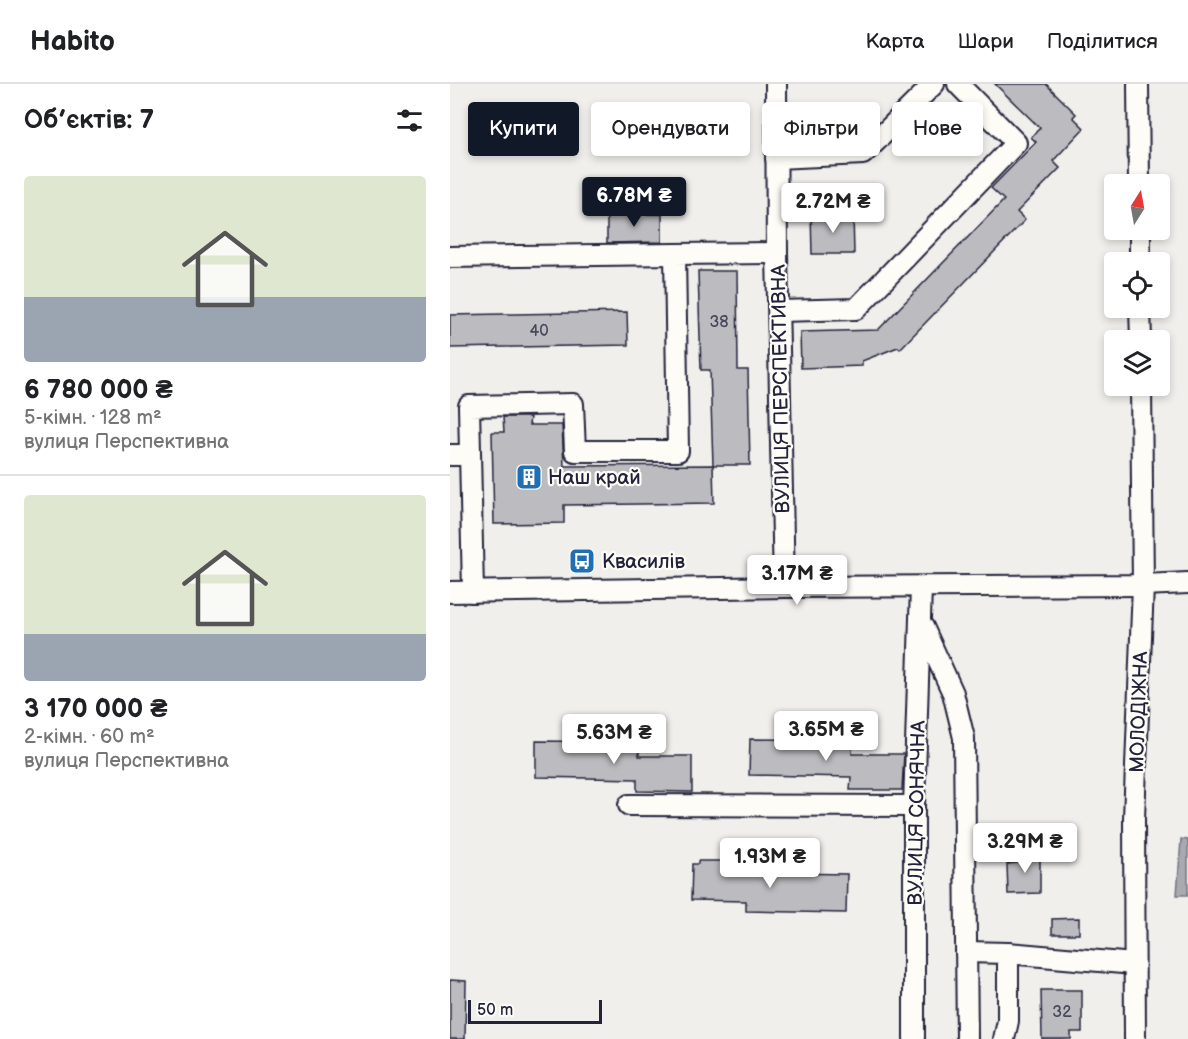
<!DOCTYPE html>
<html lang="uk">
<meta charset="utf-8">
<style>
:root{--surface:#fff;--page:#f6f6f6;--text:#202124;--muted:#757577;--line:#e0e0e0;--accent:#111827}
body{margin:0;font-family:"Balsamiq Sans",sans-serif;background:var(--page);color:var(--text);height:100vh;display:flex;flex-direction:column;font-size:22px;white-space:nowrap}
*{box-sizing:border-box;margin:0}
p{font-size:20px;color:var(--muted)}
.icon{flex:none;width:33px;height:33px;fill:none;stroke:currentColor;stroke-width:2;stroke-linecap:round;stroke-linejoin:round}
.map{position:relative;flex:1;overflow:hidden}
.side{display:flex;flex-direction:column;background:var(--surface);width:450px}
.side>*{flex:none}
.hud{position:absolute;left:18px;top:18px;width:570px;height:54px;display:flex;gap:12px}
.needle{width:39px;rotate:11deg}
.tools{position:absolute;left:654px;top:90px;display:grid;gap:12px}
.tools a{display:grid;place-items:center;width:66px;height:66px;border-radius:6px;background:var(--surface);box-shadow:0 3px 9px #0003;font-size:30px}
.scale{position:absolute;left:18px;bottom:15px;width:134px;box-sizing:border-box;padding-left:6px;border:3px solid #22223b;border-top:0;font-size:16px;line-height:21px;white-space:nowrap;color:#22223b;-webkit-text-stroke:4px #fdfcf7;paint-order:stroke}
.price{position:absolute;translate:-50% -51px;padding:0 14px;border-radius:6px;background:#fff;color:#222;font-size:20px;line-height:39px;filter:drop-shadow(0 2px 3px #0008)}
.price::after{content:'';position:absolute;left:50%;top:36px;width:18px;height:14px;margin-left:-9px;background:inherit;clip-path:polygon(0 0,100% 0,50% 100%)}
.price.active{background:var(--accent);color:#fff}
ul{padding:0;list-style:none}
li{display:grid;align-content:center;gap:12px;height:318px;padding:0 24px}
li+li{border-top:2px solid var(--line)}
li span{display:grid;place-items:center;height:186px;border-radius:6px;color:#555}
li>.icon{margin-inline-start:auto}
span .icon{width:108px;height:108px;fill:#fffc;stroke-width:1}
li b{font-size:26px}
h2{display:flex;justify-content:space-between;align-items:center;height:72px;padding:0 24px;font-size:26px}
.tag{padding:0 21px;border-radius:6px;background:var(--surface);box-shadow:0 3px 9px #0003;font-size:21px;line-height:54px}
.tag.active{background:var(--accent);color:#fff}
header{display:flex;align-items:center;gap:36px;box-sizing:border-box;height:84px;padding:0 30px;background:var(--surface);border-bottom:2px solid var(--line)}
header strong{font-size:28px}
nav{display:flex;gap:33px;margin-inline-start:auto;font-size:21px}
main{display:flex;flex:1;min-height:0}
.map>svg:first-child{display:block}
.water{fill:#a9a9b0;stroke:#737381;stroke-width:1.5}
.building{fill:#bcbcc0;stroke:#22223b;stroke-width:1.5}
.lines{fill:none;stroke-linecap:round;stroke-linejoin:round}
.minor-casing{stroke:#22223b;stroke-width:24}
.minor{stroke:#fdfcf7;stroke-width:20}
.labels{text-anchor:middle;stroke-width:4.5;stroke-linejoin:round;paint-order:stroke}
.number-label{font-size:16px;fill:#48485c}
.street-label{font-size:20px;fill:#22223b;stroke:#fdfcf7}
.poi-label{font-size:20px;fill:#22223b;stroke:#fdfcf7;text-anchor:start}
</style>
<header>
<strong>Habito</strong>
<nav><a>Карта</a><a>Шари</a><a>Поділитися</a></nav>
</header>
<main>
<section class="side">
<h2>Об’єктів: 7<svg class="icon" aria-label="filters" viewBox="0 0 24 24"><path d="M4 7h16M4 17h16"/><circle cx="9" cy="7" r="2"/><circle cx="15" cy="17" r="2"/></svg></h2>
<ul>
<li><span style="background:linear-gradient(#dfe7d0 65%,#9aa5b1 0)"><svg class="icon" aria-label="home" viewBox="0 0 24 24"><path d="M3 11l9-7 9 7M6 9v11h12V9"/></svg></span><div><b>6 780 000 ₴</b><p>5-кімн. · 128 m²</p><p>вулиця Перспективна</p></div></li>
<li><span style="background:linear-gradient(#dfe7d0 75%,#9aa5b1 0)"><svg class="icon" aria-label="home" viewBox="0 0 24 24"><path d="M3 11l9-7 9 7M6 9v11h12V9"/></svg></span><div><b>3 170 000 ₴</b><p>2-кімн. · 60 m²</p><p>вулиця Перспективна</p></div></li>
</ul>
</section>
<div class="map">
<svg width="738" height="955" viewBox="0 0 738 955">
<rect width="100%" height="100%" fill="#f0efec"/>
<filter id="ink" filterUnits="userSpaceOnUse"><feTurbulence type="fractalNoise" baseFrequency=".0167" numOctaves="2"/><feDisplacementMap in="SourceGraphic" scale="12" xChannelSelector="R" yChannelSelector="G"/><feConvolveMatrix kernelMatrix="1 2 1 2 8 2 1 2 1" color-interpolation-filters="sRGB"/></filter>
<g filter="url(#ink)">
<path class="water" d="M731,755l7,1v55h-11z"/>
<g class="building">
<path d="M545,0h51l30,30 -3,3 11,11 -31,33 7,7 -43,44 8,8 -125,129 -2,-2 -36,14v5l-61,2 -1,-36 78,-2 126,-130 -13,-12 45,-46 -5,-5 9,-9z"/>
<path d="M361,114v16l-22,1v-16z"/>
<path d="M212,130v28l-55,1v-28z"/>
<path d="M361,130h42l1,40h-42z"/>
<path d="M248,187h39l1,99h10l2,95h-37l-3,-95h-9z"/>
<path d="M177,228l1,33 -178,3v-33z"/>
<path d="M53,333h27l-1,8h33l2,41 149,-1 1,38 -150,2v18l-70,1 -2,-92h12z"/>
<path d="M300,655l103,1 -1,14h52l-2,36h-52l1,-13 -102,-2z"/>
<path d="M86,657l103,1v14h53v36l-55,-1v-12l-101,-2z"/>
<path d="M567,767h23v42l-32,1 -1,-30 10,-1z"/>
<path d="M248,777h33v11l116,2 -1,39 -100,-2v-10l-55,-1 1,-36h6z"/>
<path d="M629,834v16h-27v-15z"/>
<path d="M0,896l16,1 -1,58h-15z"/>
<path d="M591,906h41v42h-11v7h-29z"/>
</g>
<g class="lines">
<g class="minor-casing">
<g id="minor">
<path d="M326,0l1,169 7,334"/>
<path d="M688,0l1,100"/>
<path d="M326,74l87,-4 71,-70"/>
<path d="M690,146v32"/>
<path d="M0,173l225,-3"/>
<path d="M690,224l1,32"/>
<path d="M329,227l77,-2 160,-166 -58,-59"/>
<path d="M0,371h20"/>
<path d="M0,508l334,-5 359,-2 45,-2"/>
<path d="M23,508l-4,-186 104,-2 2,47h103l-3,-197 102,-1"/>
<path d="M473,543l30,66 11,45 3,301"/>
<path d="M179,721l285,1"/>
<path d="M516,868l42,1 126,11"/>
<path d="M464,955v-233l7,-219"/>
<path d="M554,955l4,-18v-68"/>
<path d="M685,955l-1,-221 9,-233 -2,-199"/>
</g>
</g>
<use href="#minor" class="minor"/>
</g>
</g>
<defs>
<g id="building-square" transform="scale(1.35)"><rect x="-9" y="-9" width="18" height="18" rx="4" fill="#1f6fb2" stroke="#fdfcf7"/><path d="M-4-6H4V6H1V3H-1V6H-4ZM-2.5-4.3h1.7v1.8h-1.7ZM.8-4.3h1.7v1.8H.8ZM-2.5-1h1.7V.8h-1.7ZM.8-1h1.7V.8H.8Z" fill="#fff"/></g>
<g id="bus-square" transform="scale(1.35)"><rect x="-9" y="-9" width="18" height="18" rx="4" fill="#1f6fb2" stroke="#fdfcf7"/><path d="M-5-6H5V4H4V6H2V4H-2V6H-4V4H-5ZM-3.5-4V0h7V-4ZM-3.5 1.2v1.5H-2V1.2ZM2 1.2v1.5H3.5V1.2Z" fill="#fff"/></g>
</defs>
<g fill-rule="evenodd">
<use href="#building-square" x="79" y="393"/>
<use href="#bus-square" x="132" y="477"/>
</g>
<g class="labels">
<g class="number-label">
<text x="269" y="243">38</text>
<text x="89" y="252">40</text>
<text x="612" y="933">32</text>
</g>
<g class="street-label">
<text transform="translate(330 305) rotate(-91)" y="7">ВУЛИЦЯ ПЕРСПЕКТИВНА</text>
<text transform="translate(688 628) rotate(-88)" y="7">МОЛОДІЖНА</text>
<text transform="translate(466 729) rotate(-89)" y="7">ВУЛИЦЯ СОНЯЧНА</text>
</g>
<g class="poi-label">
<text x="98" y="400">Наш край</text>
<text x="152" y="484">Квасилів</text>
</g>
</g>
</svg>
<div class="tools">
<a><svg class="needle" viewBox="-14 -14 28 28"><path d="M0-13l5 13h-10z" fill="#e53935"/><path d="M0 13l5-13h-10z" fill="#757577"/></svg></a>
<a><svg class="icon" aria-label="locate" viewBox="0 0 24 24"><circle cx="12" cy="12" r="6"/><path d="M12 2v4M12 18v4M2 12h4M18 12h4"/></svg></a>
<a><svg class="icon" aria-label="layers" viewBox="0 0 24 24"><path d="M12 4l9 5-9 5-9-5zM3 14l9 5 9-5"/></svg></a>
</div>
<div class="scale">50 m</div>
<b class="price active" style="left:184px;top:144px">6.78M ₴</b>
<b class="price" style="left:383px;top:150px">2.72M ₴</b>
<b class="price" style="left:347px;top:522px">3.17M ₴</b>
<b class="price" style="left:376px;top:678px">3.65M ₴</b>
<b class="price" style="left:164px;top:681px">5.63M ₴</b>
<b class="price" style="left:575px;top:790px">3.29M ₴</b>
<b class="price" style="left:320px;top:805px">1.93M ₴</b>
<div class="hud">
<a class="tag active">Купити</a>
<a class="tag">Орендувати</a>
<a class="tag">Фільтри</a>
<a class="tag">Нове</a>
</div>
</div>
</main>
